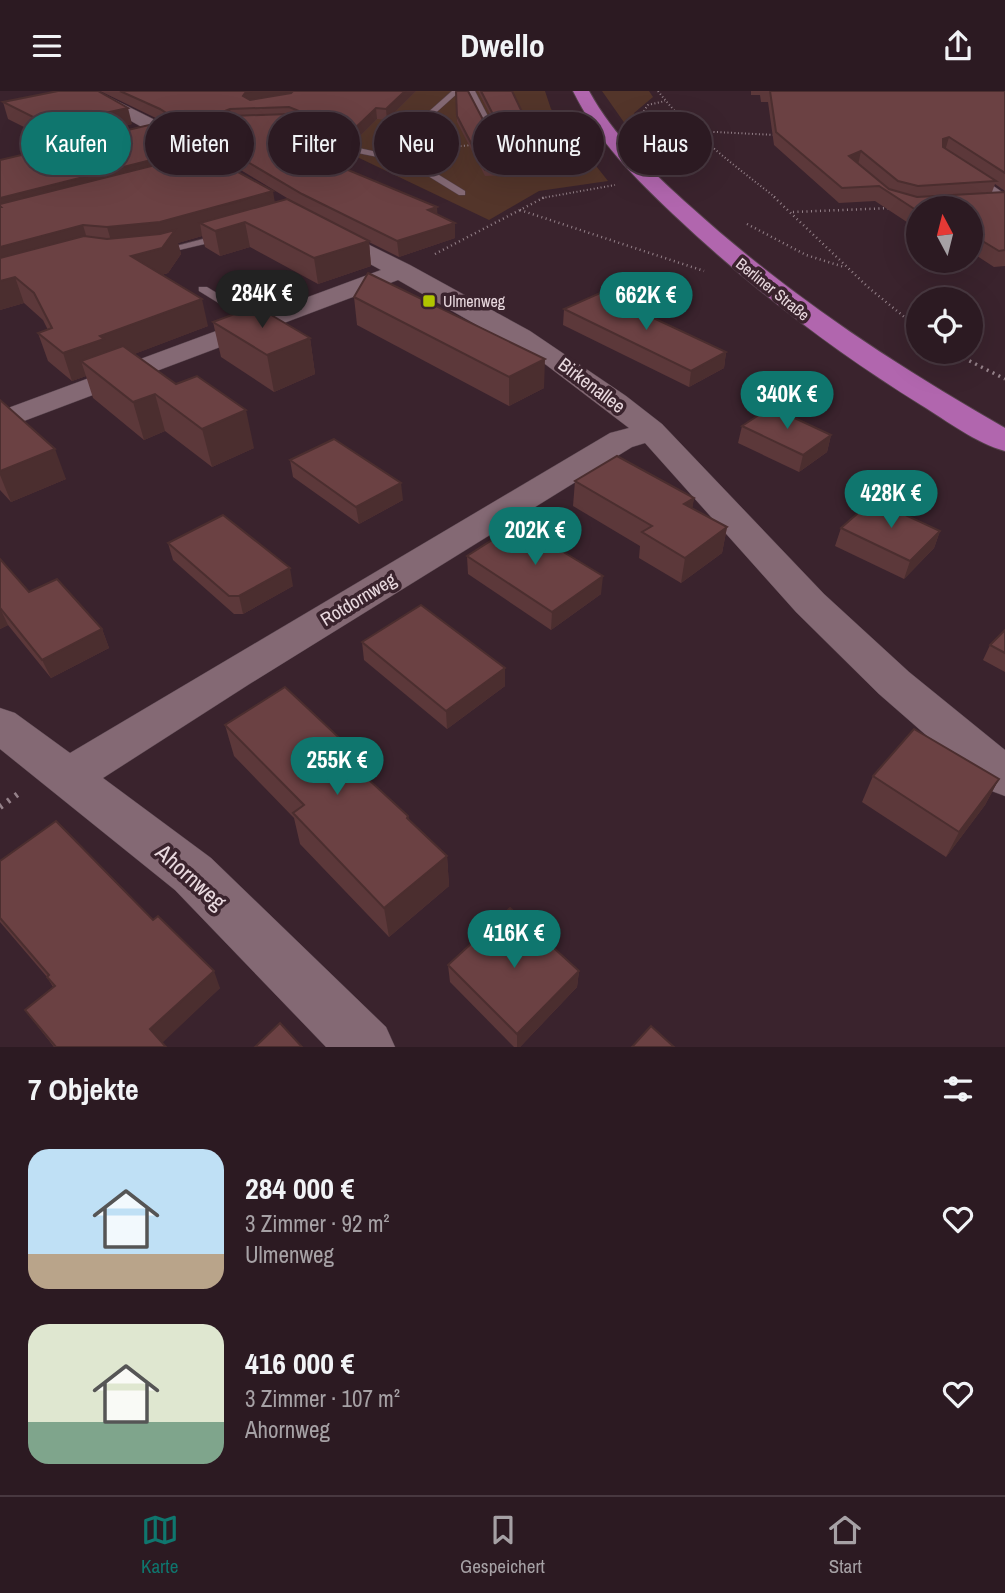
<!DOCTYPE html>
<html lang="de">
<meta charset="utf-8">
<style>
:root{--surface:#2c1a22;--page:#34232a;--text:#f1f3f6;--muted:#a6a1a5;--line:#483840;--accent:#0f766e}
body{margin:0;font-family:"Archivo Narrow",sans-serif;background:var(--page);color:var(--text);height:100vh;display:flex;flex-direction:column;font-size:26px;white-space:nowrap}
*{box-sizing:border-box;margin:0}
p{font-size:23px;color:var(--muted)}
.icon{flex:none;width:38px;height:38px;fill:none;stroke:currentColor;stroke-width:2;stroke-linecap:round;stroke-linejoin:round}
.map{position:relative;height:956px;overflow:hidden}
.side{display:flex;flex-direction:column;background:var(--surface);flex:1}
.side>*{flex:none}
.guide{position:absolute;left:21px;top:21px;width:964px;height:63px;display:flex;gap:14px}
.needle{width:46px;rotate:353deg}
.controls{position:absolute;left:906px;top:105px;display:grid;gap:14px}
.controls a{display:grid;place-items:center;width:77px;height:77px;border-radius:50%;background:var(--surface);box-shadow:0 7px 28px #0002,0 0 0 2px var(--line);font-size:35px}
.price{position:absolute;translate:-50% -60px;padding:0 16px;border-radius:24px;background:var(--accent);color:#fff;font-size:23px;line-height:46px;filter:drop-shadow(0 2px 4px #0008)}
.price::after{content:'';position:absolute;left:50%;top:42px;width:21px;height:16px;margin-left:-10px;background:inherit;clip-path:polygon(0 0,100% 0,50% 100%)}
.price.selected{background:#222;color:#fff}
ul{padding:0;list-style:none}
li{display:flex;align-items:center;gap:21px;height:175px;padding:0 28px}
li span{display:grid;place-items:center;flex:none;width:196px;height:140px;border-radius:21px;color:#555}
li>.icon{margin-inline-start:auto}
span .icon{width:84px;height:84px;fill:#fffc;stroke-width:1}
li b{font-size:30px}
h2{display:flex;justify-content:space-between;align-items:center;height:84px;padding:0 28px;font-size:30px}
.tag{padding:0 24px;border-radius:32px;background:var(--surface);box-shadow:0 7px 28px #0002,0 0 0 2px var(--line);font-size:24px;line-height:63px}
.tag.selected{background:var(--accent);color:#fff}
header{display:flex;justify-content:space-between;align-items:center;height:91px;padding:0 28px;background:var(--surface);font-size:32px;font-weight:700}
.dock{display:flex;justify-content:space-around;align-items:center;height:98px;border-top:2px solid var(--line);background:var(--surface);font-size:19px;color:var(--muted)}
.dock a{display:grid;justify-items:center;gap:4px}
.dock .selected{color:var(--accent)}
.map>svg:first-child{display:block}
.green{fill:#53352a}
.lines{fill:none;stroke-linecap:round;stroke-linejoin:round}
.service-casing{stroke:#54414a;stroke-width:1}
.minor-casing{stroke:#54414a;stroke-width:1}
.trunk-casing{stroke:#54414a;stroke-width:2}
.path-far3{stroke:#95828a;stroke-width:2;stroke-dasharray:1 2.5;stroke-linecap:butt}
.path-far2{stroke:#95828a;stroke-width:2.5;stroke-dasharray:1 3.5;stroke-linecap:butt}
.path-far1{stroke:#95828a;stroke-width:3.5;stroke-dasharray:2 4.5;stroke-linecap:butt}
.path{stroke:#95828a;stroke-width:6;stroke-dasharray:2.5 7;stroke-linecap:butt}
.service{fill:#846974;fill-rule:evenodd}
.minor{fill:#846974;fill-rule:evenodd}
.trunk{fill:#b166ae;fill-rule:evenodd}
.wall{fill:#5c383a}
.shaded-wall{fill:#4b2e2f}
.building{fill:#6b4143;stroke:#4b2e2f;stroke-width:2}
.poi-dot{fill:#b1c500;stroke:#3a232d;stroke-width:2.5}
.labels{text-anchor:middle;stroke-width:7;stroke-linejoin:round;paint-order:stroke}
.far-street-label{font-size:16px;fill:#e9d9df;stroke:#3a232d}
.far-poi-label{font-size:16px;fill:#e9d9df;stroke:#3a232d;text-anchor:start}
.street-label{font-size:19px;fill:#e9d9df;stroke:#3a232d}
.near-street-label{font-size:23px;fill:#e9d9df;stroke:#3a232d}
</style>
<header><svg class="icon" aria-label="menu" viewBox="0 0 24 24"><path d="M4 6h16M4 12h16M4 18h16"/></svg>Dwello<svg class="icon" aria-label="share" viewBox="0 0 24 24"><path d="M12 15V3M7 8l5-5 5 5M5 13v7h14v-7"/></svg></header>
<div class="map">
<svg width="1005" height="956" viewBox="0 0 1005 956">
<rect width="100%" height="100%" fill="#3a232d"/>
<g class="green">
<path d="M209,0h336l6,18 57,72 -69,10 -50,29 -201,-96z"/>
<path d="M602,0h47l4,6 -19,16 7,15h-13z"/>
</g>
<g class="lines">
<g class="service-casing">
<g id="service">
<path d="M452,0h8l-70,63 23,5 52,32v4h-6l-52,-32 -59,-12 -34,-18 7,-2 33,16 28,6z"/>
<path d="M467,0h8l39,76 -8,-2z"/>
<path d="M970,83h6l29,20v7l-35,-23z"/>
<path d="M226,142l4,1v4l-72,17 -5,-3z"/>
<path d="M199,196h8l59,36 -6,4 -4,-1 -57,-35z"/>
</g>
</g>
<g class="minor-casing">
<g id="minor">
<path d="M101,2l60,30 87,57 -10,6 -7,-2 -82,-53 -54,-30 -2,-3z"/>
<path d="M325,132l85,42 120,66 96,65 36,28 162,170 85,78 96,78v46l-16,-6 -110,-96 -83,-82 -151,-169 -13,4 -381,236 -148,95 108,80 175,169 9,20h-69l-151,-157 -175,-141v-41l15,5 55,40 540,-320 19,-5 -84,-64 -147,-84 -398,150v-19l381,-141 -64,-35 -3,-5 3,-5z"/>
</g>
</g>
<g class="trunk-casing">
<path id="trunk" d="M573,0h16c25,46 63,81 102,116 96,87 202,157 314,221v23c-29,-8 -58,-30 -84,-46 -89,-55 -172,-119 -248,-191 -39,-37 -76,-74 -100,-123z"/>
</g>
<g class="path-far3">
<path d="M658,0c33,43 76,74 118,107"/>
<path d="M696,40l79,4"/>
<path d="M660,56l-19,-32 7,-10 17,-4"/>
<path d="M436,57l37,-3"/>
<path d="M542,107l73,-13"/>
</g>
<g class="path-far2">
<path d="M774,106l95,91 50,41"/>
<path d="M520,119l184,61"/>
<path d="M793,121l99,-4"/>
<path d="M747,133l59,31 38,12"/>
<path d="M435,163l110,-57"/>
</g>
<path class="path-far1" d="M952,261l53,27"/>
<path class="path" d="M0,716l22,-16"/>
<use href="#service" class="service"/>
<use href="#minor" class="minor"/>
<use href="#trunk" class="trunk"/>
</g>
<g class="wall">
<path d="M100,0h192l-4,2 128,-2 -29,29 -10,-1 -25,25 -13,-6 2,13 -25,6 122,58 17,23 -56,19 -30,-15 2,24 -53,18 -68,-37 -30,9 -15,-9 -3,-11 -24,7 3,11 -13,19 -6,2 46,51 -74,28 120,94 -42,19 -47,-36 -21,9 -51,-42 -7,-22 -14,5 -24,-20 -10,-28 10,-3 -5,-10 -19,-17 -24,7v-150l189,-4 86,46 17,-1 -94,-57 -2,-9 -8,3 -26,-17z"/>
<path d="M478,0h34l19,40 24,36v6l-70,3 -28,-54 -1,-30 48,68 11,3z"/>
<path d="M751,0h254v100l-10,-7 -3,8h13v74l-11,1 -23,-15v-44h-52v19l-3,1 -41,-27 -36,2 -65,-58 -6,-43h-7l-1,-7h-9z"/>
<path d="M3,11l129,22 -78,18 -46,-23z"/>
<path d="M354,206l190,91 -35,18 -152,-81z"/>
<path d="M564,218l162,43 -2,16 -35,19 -126,-62z"/>
<path d="M213,231l97,16 5,36 -41,18 -53,-35z"/>
<path d="M0,309l66,79 -55,23 -11,-12z"/>
<path d="M742,335l89,9 -4,17 -28,20 -61,-29z"/>
<path d="M290,369l113,40 -44,24 -66,-47z"/>
<path d="M575,390l119,17 -2,10 35,19 -5,26 -41,30 -42,-25 1,-12 -67,-40z"/>
<path d="M841,437l99,3 -6,17 -30,31 -69,-33z"/>
<path d="M168,452l125,43 -50,28h-9l-61,-54z"/>
<path d="M467,465l134,38 -50,36 -83,-56z"/>
<path d="M0,468l29,33 73,37 7,19 -58,30 -43,-53 -8,4z"/>
<path d="M1005,539v42l-22,-12 7,-15z"/>
<path d="M362,551l143,26v18l-58,43 -83,-69z"/>
<path d="M225,634l140,37 2,17 41,37 1,4 38,36 2,30 -60,51 -89,-93 -6,-26 -60,-62z"/>
<path d="M873,685l126,3 -14,26 -39,52 -84,-55z"/>
<path d="M0,770l220,127 -58,54 4,5h-112l-29,-37 28,-23 -6,-10 -47,-55z"/>
<path d="M448,874l131,6 -2,16 -57,60h-6l-64,-65z"/>
</g>
<g class="shaded-wall">
<path d="M252,0h40l-6,4 -40,8 -3,-7 2,-3z"/>
<path d="M405,0h11l-29,29 -1,-11z"/>
<path d="M128,17l4,16 -78,18 -5,-17z"/>
<path d="M376,17l1,11 -25,25 -1,-12z"/>
<path d="M230,18l2,11 -37,11 1,4 -8,3 -2,-12z"/>
<path d="M339,46l2,14 -44,12 -2,-15z"/>
<path d="M949,46l-4,14 -6,1 4,-13z"/>
<path d="M187,60l3,11 -190,44v-8z"/>
<path d="M861,60l-3,14 -9,-9z"/>
<path d="M273,100l4,24 -32,7 5,25 -30,9 -5,-25 -15,-8 2,13 -24,7 3,11 -13,19 -30,8 -24,-30 -7,-24z"/>
<path d="M437,116l1,16 -10,-13z"/>
<path d="M919,126v10l-3,1z"/>
<path d="M455,132v15l-56,19 -2,-16z"/>
<path d="M83,134l7,24 -90,26v-28z"/>
<path d="M369,150l2,25 -53,18 -4,-26z"/>
<path d="M15,186l9,26 -24,7v-29z"/>
<path d="M202,208l6,27 -97,37 -30,-2 5,15 -14,5 -9,-28 37,-17z"/>
<path d="M310,247l5,36 -41,18 -7,-37z"/>
<path d="M726,261l-2,16 -35,19 2,-16z"/>
<path d="M545,268l-1,29 -35,18v-29z"/>
<path d="M155,303l10,37 -21,9 -11,-38z"/>
<path d="M246,319l8,38 -42,19 -10,-38z"/>
<path d="M831,344l-4,17 -28,20 4,-17z"/>
<path d="M55,358l11,30 -55,23 -11,-27v-4z"/>
<path d="M401,392l2,17 -44,24 -3,-17z"/>
<path d="M694,407l-4,25 -6,-19z"/>
<path d="M727,436l-5,26 -41,30 4,-25z"/>
<path d="M940,440l-6,17 -30,31 6,-18z"/>
<path d="M290,477l3,18 -50,28 -4,-18z"/>
<path d="M603,485l-2,18 -50,36 1,-18z"/>
<path d="M0,517l8,17 -8,4z"/>
<path d="M102,538l7,19 -58,30 -9,-18z"/>
<path d="M505,577v18l-58,43 -1,-18z"/>
<path d="M365,671l4,30 -13,-24z"/>
<path d="M999,688l-14,26 -39,52 13,-25z"/>
<path d="M447,765l2,30 -60,51 -5,-29z"/>
<path d="M214,880l6,17 -61,58 -9,-17z"/>
<path d="M579,880l-2,16 -57,60h-3v-13z"/>
</g>
<g class="building">
<path d="M58,0h40l30,17 -79,17 -46,-23z"/>
<path d="M120,0h132l-7,2 -2,3 7,4 41,-7 2,-2h112l-19,18 -10,-1 -25,24 -62,-25 -59,2 -44,17 -26,-17z"/>
<path d="M457,0h11l36,69 11,3 1,-4 -35,-68h31l19,40 24,36 -70,3 -28,-54 -1,-24z"/>
<path d="M770,0h235v82l-56,-36 -6,2v8l53,34 -78,5 -20,-5 -37,-30 -12,5 40,33 28,8 88,-5v58l-6,1 -28,-17v-26h-52v4l-40,-26 -37,2 -66,-56z"/>
<path d="M288,23l51,23 -44,11 142,59 -9,3 27,13 -58,18 -95,-47 -107,-63 36,-15z"/>
<path d="M149,34l38,26 -187,47v-38z"/>
<path d="M203,62l70,38 -113,31 -53,5 -24,-2 -83,22v-40h1l-1,-1v-2z"/>
<path d="M287,108l82,42 -55,17 -69,-36 -30,9 -15,-8z"/>
<path d="M175,139l-13,18 -31,8 71,43 -102,37 4,3 -41,14 -25,-20 14,-5 -18,-35 -19,-16 -15,4v-23l84,-22 23,3 53,-5z"/>
<path d="M368,182l177,86 -36,18 -155,-80z"/>
<path d="M600,202l126,59 -35,19 -127,-62z"/>
<path d="M256,215l54,32 -43,17 -54,-33z"/>
<path d="M123,255l53,38 21,-8 49,34 -44,19 -47,-35 -22,8 -52,-41z"/>
<path d="M0,309l55,49 -55,22z"/>
<path d="M771,316l60,28 -28,20 -61,-29z"/>
<path d="M334,348l67,44 -45,24 -66,-47z"/>
<path d="M617,365l77,42 -10,6 43,23 -42,31 -43,-26 10,-6 -77,-45z"/>
<path d="M873,409l67,31 -30,30 -69,-33z"/>
<path d="M223,424l67,53 -51,28h-10l-61,-53z"/>
<path d="M517,433l86,52 -51,36 -85,-56z"/>
<path d="M0,468l29,33 28,-13 45,50 -60,31 -42,-52z"/>
<path d="M421,514l84,63 -59,43 -84,-69z"/>
<path d="M1005,539v23l-15,-8z"/>
<path d="M285,596l80,75 -9,6 52,48 -1,2 40,38 -63,52 -91,-95 11,-8 -79,-80z"/>
<path d="M914,638l85,50 -40,53 -86,-56z"/>
<path d="M56,730l97,99 5,-4 56,55 -64,58 16,18h-110l-31,-37 30,-24 -8,-9 2,-2 -49,-57v-57z"/>
<path d="M510,817l69,63 -62,63 -69,-69z"/>
<path d="M280,932l22,24h-47z"/>
<path d="M651,935l23,21h-42z"/>
</g>
<rect class="poi-dot" x="422" y="203" width="14" height="14" rx="3.5"/>
<g class="labels">
<g class="far-street-label">
<text transform="translate(773 198) rotate(39)" y="6">Berliner Straße</text>
</g>
<g class="far-poi-label">
<text x="443" y="216">Ulmenweg</text>
</g>
<g class="street-label">
<text transform="translate(592 294) rotate(37)" y="7">Birkenallee</text>
<text transform="translate(358 508) rotate(-31)" y="7">Rotdornweg</text>
</g>
<g class="near-street-label">
<text transform="translate(191 786) rotate(42)" y="8">Ahornweg</text>
</g>
</g>
</svg>
<div class="controls">
<a><svg class="needle" viewBox="-14 -14 28 28"><path d="M0-13l5 13h-10z" fill="#e53935"/><path d="M0 13l5-13h-10z" fill="#a6a1a5"/></svg></a>
<a><svg class="icon" aria-label="locate" viewBox="0 0 24 24"><circle cx="12" cy="12" r="6"/><path d="M12 2v4M12 18v4M2 12h4M18 12h4"/></svg></a>
</div>
<b class="price selected" style="left:262px;top:239px">284K €</b>
<b class="price" style="left:646px;top:241px">662K €</b>
<b class="price" style="left:787px;top:340px">340K €</b>
<b class="price" style="left:891px;top:439px">428K €</b>
<b class="price" style="left:535px;top:476px">202K €</b>
<b class="price" style="left:337px;top:706px">255K €</b>
<b class="price" style="left:514px;top:879px">416K €</b>
<div class="guide">
<a class="tag selected">Kaufen</a>
<a class="tag">Mieten</a>
<a class="tag">Filter</a>
<a class="tag">Neu</a>
<a class="tag">Wohnung</a>
<a class="tag">Haus</a>
</div>
</div>
<section class="side">
<h2>7 Objekte<svg class="icon" aria-label="filters" viewBox="0 0 24 24"><path d="M4 7h16M4 17h16"/><circle cx="9" cy="7" r="2"/><circle cx="15" cy="17" r="2"/></svg></h2>
<ul>
<li><span style="background:linear-gradient(#bfe0f5 75%,#b9a48a 0)"><svg class="icon" aria-label="home" viewBox="0 0 24 24"><path d="M3 11l9-7 9 7M6 9v11h12V9"/></svg></span><div><b>284 000 €</b><p>3 Zimmer · 92 m²</p><p>Ulmenweg</p></div><svg class="icon" aria-label="heart" viewBox="0 0 24 24"><path d="M12 20l-8-8c-3-5 5-10 8-4 3-6 11-1 8 4z"/></svg></li>
<li><span style="background:linear-gradient(#dfe7d0 70%,#7fa58c 0)"><svg class="icon" aria-label="home" viewBox="0 0 24 24"><path d="M3 11l9-7 9 7M6 9v11h12V9"/></svg></span><div><b>416 000 €</b><p>3 Zimmer · 107 m²</p><p>Ahornweg</p></div><svg class="icon" aria-label="heart" viewBox="0 0 24 24"><path d="M12 20l-8-8c-3-5 5-10 8-4 3-6 11-1 8 4z"/></svg></li>
</ul>
</section>
<nav class="dock">
<a class="selected"><svg class="icon" aria-label="map" viewBox="0 0 24 24"><path d="M3 6l6-2 6 2 6-2v14l-6 2-6-2-6 2zM9 4v14M15 6v14"/></svg>Karte</a>
<a><svg class="icon" aria-label="saved" viewBox="0 0 24 24"><path d="M7 4h10v16l-5-4-5 4z"/></svg>Gespeichert</a>
<a><svg class="icon" aria-label="home" viewBox="0 0 24 24"><path d="M3 11l9-7 9 7M6 9v11h12V9"/></svg>Start</a>
</nav>
